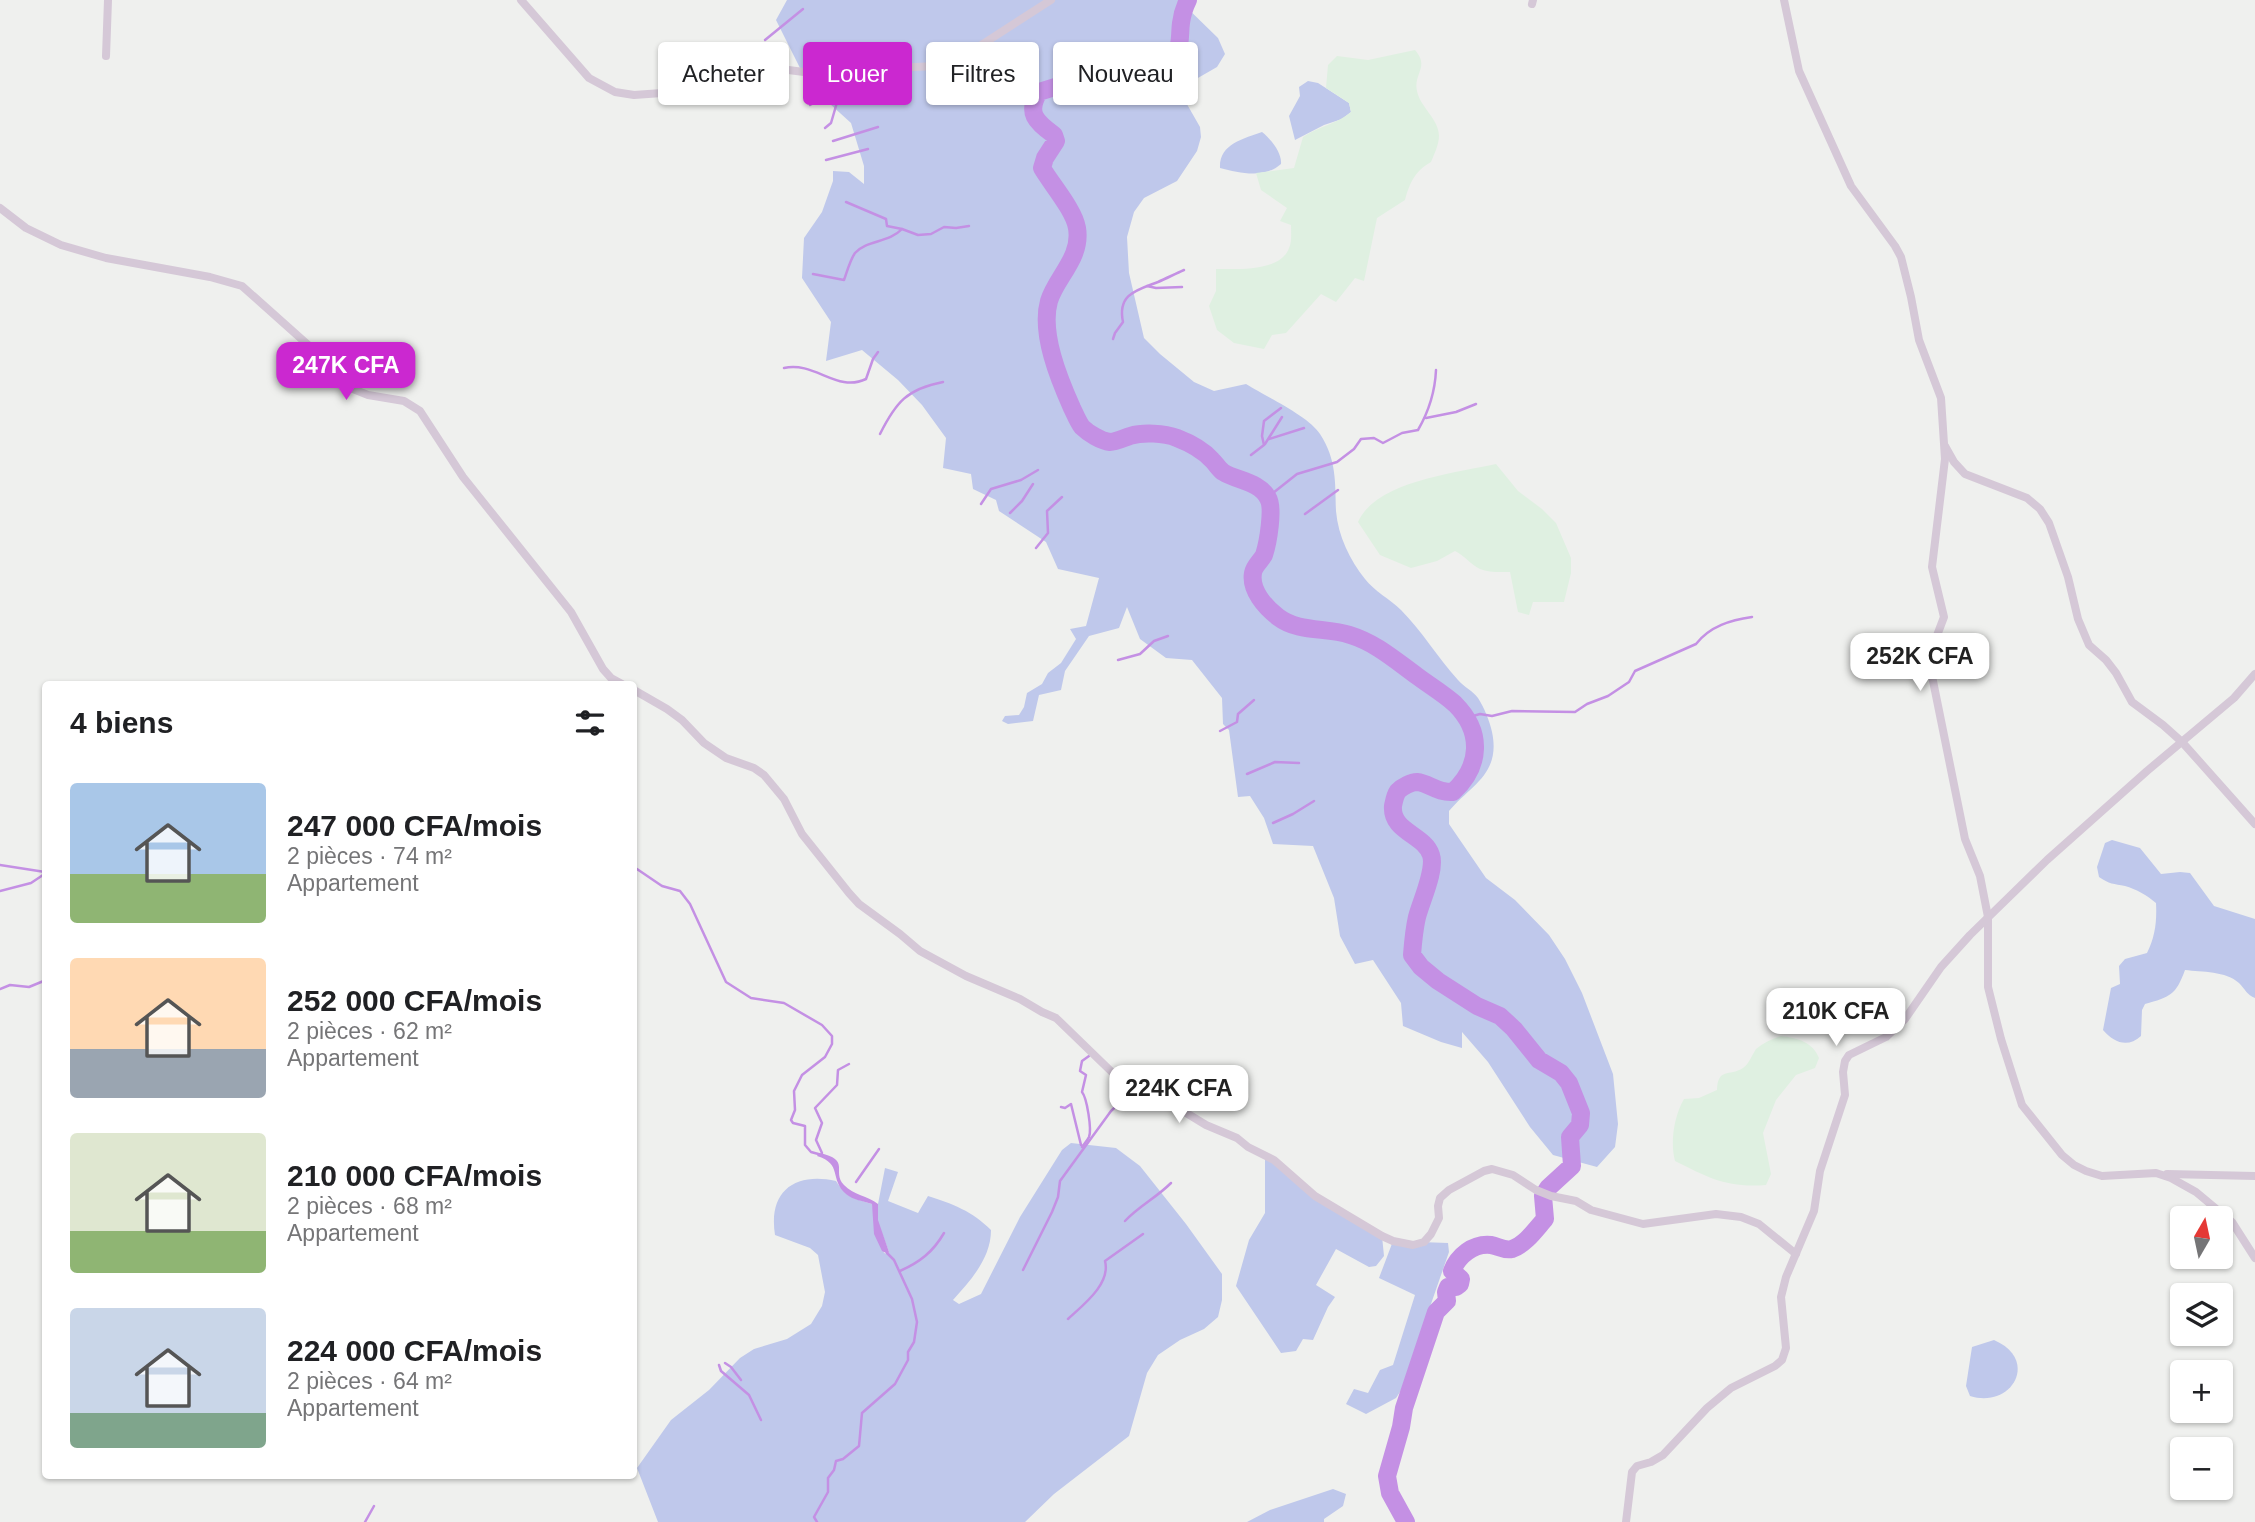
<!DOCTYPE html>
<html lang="fr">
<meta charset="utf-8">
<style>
:root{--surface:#fff;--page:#f2f2f2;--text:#202124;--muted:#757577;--accent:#cb28d0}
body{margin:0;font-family:Helvetica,sans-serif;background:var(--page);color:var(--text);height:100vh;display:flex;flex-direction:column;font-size:26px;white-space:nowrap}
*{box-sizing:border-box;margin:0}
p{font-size:23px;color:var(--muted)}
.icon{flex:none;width:38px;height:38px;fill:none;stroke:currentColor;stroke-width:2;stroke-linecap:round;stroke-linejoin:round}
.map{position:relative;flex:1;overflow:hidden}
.side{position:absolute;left:42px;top:681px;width:595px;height:798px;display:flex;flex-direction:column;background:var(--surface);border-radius:7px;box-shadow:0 2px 5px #0004}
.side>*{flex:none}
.guide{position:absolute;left:658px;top:42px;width:665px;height:63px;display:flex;gap:14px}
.needle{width:46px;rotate:9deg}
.fabs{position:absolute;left:2170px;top:1206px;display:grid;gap:14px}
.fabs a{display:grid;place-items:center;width:63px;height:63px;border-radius:7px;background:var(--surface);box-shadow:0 2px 5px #0004;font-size:35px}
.price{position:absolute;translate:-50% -60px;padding:0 16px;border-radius:14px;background:#fff;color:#222;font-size:23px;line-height:46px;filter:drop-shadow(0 2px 4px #0008)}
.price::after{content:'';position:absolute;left:50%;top:42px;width:21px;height:16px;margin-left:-10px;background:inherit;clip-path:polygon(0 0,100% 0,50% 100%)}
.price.selected{background:var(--accent);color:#fff}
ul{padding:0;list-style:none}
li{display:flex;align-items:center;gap:21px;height:175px;padding:0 28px}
li span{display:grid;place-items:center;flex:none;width:196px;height:140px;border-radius:7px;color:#555}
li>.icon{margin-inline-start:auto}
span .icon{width:84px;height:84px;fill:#fffc;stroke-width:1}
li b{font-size:30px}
h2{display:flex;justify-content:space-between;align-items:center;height:84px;padding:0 28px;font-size:30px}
.chip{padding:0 24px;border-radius:7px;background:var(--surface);box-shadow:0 2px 5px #0004;font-size:24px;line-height:63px}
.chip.selected{background:var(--accent);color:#fff}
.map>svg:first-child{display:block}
.green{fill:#bfc8eb}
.sand{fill:#dff0e1}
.water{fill:#c490e4}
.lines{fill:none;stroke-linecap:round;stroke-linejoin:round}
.stream{stroke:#c490e4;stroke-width:2.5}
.river{stroke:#c490e4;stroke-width:18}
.street{stroke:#d5c8d7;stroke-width:8}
</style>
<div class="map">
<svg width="2255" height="1522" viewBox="0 0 2255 1522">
<rect width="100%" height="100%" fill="#eff0ee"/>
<g class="green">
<path d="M787,0h392l39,38 7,16 -8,13 -33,19v13l16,28 1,10 -4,14 -20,30 -33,17 -10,14 -7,25 2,36 15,65 16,16 34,28 20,9 32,-7c19,12 63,32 74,50 17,26 15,49 16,77 2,25 14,49 29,68 9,12 25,20 36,31 21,21 37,48 57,70 6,7 15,11 20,18 6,9 12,24 14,34 9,42 -21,53 -43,79v13l37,54 29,22 34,35 16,24 17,34 31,81 5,50 -3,23 -18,20 -44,-12 -23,-28 -42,-65 -26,-30v16l-21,-6 -38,-16 -2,-23 -28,-43 -18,4 -15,-28 -6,-38 -21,-52 -40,-2 -9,-26 -14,-22 -12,1 -9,-67 -6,-6 -1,-26 -30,-38 -26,-2 -26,-19 -13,-32 -8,21 -30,8 -24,35 -4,19 -22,5 -6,26 -25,3 -6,-3 3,-5 14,-1 5,-8 3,-14 15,-9 6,-11 13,-10 15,-24 -6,-10 16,-3 13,-48 -41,-9 -12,-27 -47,-31 -3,-11 -23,-11 -2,-15 -28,-6 3,-30 -24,-33 -24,-25 -36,-30 -36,11 5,-39 -29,-44 2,-40 18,-26 11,-31v-10l16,1 15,12v-18l-13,-43 -43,-39 -32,-64z"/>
<path d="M1308,81l10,2 31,20 2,9 -9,7 -18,6 -29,15 -6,-24 11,-20 -1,-9z"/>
<path d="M1262,132c9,7 20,21 19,32 -17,15 -41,9 -61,4 -1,-24 23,-29 42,-36z"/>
<path d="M2112,840l28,8 21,26 19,-2 10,1 24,33 41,13v79c-8,-3 -10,-9 -16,-15 -13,-12 -37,-11 -54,-13 -9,25 -15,27 -40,34l-3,6 -1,26c-13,12 -27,7 -38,-6l8,-42 9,-4 -1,-18 6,-7 22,-6c8,-16 10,-31 9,-50 -8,-7 -20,-14 -31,-17 -11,-2 -16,-2 -26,-9l-2,-10 8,-24z"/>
<path d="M1071,1143l45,5 24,18 46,58 36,50v26l-4,17 -14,12 -24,11 -22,15 -11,18 -18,63 -75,58 -29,28h-367l-21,-54 34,-48 38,-30 31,-32 14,-9 33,-10 24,-15 11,-18 3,-14 -7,-37 -8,-7 -35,-13c-7,-44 20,-63 61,-54 11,17 17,17 36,23l12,49 4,1 1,-2 -12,-32 1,-16 7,-36 13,4 -10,29 30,12 10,-17c25,8 44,15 63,34 0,28 -20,50 -38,70l6,4 22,-10 39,-77 42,-67z"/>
<path d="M1265,1156l37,31 80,49 2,20 -8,10 -7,1 -33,-18 -20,36 19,12 -7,10 -15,33 -10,-1 -7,12 -15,2 -45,-67 13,-46 16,-27z"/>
<path d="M1393,1241l55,2 1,9 -35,101 -6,27 -12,18 -30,16 -20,-10 8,-15 14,4 12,-23 13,-5 22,-70 -36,-17z"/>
<path d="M1994,1340c46,20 18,69 -24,56l-4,-10 6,-39z"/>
<path d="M1333,1489l13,5 -3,12 -19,13v3h-77l23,-12z"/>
</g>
<g class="sand">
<path d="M1415,50c15,17 -2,24 2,41 3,16 22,28 22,45 0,8 -5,19 -8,26 -16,9 -21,20 -26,38l-28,18 -13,63 -9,-3 -19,24 -15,-8 -35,39 -14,2 -8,14 -30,-6 -17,-13 -8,-24 7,-15v-22c20,0 65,3 73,-21 3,-6 2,-16 2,-23l-11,-4 7,-13 -26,-18 -5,-17 38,-5 9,-31c16,-11 34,-13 48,-25l-2,-9 -23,-15 2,-23 9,-9 31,4z"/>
<path d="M1496,464l22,27 24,18 14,14 15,35v15l-7,29h-31l-4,13 -11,-3 -8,-40c-9,0 -21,1 -30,-3 -10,-5 -15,-13 -25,-18l-18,10 -26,7 -31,-13 -22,-33c18,-41 98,-49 138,-58z"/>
<path d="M1781,1036c16,2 32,6 38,22l-4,10 -19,7 -20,25 -13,33 8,41 -5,11c-39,3 -57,-7 -91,-24 -5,-19 -1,-45 9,-62l15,-1 18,-8c1,-23 12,-13 26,-22 6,-4 9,-13 13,-19 7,-6 16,-10 25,-13z"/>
</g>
<path class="water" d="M819,1153c33,7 12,18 25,32 9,10 24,11 34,19v16l11,32 -1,2 -6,-3 -8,-17 -2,-30c-9,-3 -19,-4 -26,-10 -17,-15 -3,-30 -29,-38z"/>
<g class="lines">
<g class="stream">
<path d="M765,40l38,-31"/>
<path d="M810,105c22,-13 39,-22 63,-29"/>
<path d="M825,128l6,-5 7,-24 6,-1"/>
<path d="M833,141l45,-14"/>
<path d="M826,160l42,-11"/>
<path d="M846,202l40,17 1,7 15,3"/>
<path d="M813,274l31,6c3,-8 6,-20 11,-27 11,-13 34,-10 47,-24l16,6 13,-1 13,-7 12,1 13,-2"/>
<path d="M1147,286l9,2 26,-1"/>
<path d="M1113,339l2,-6 8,-11c-6,-28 14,-32 35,-40 9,-4 17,-8 26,-12"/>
<path d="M784,368c31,-7 53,25 82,11l7,-20 5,-7"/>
<path d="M1426,418l30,-6 20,-8"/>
<path d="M880,434c16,-32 27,-45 63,-52"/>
<path d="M1269,439l35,-11"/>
<path d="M1265,444l17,-27"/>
<path d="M1251,455l13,-10 -2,-9 2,-15 17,-13"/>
<path d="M1268,497l29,-23 40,-12 17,-13 7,-10 13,-1 9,5 19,-10 16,-3c11,-19 17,-37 18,-60"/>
<path d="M981,504l10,-15 30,-9 17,-10"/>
<path d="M1010,513l12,-12 11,-17"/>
<path d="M1305,514l33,-24"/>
<path d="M1036,548l12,-15 -1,-22 15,-14"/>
<path d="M1118,660l22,-6 14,-13 14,-5"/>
<path d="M1470,727l3,-11 7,-2 12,2 20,-5 63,1 12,-8 21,-8 21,-14 6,-11 61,-27c14,-18 35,-24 56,-27"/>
<path d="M1220,731l17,-9 1,-8 16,-14"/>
<path d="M1247,774l28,-12 24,1"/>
<path d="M1273,823l20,-9 21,-13"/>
<path d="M0,865l45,7"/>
<path d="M634,867l28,19 18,5 10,13 36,78 25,16 33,5 38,22 10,11v8l-7,13 -23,18 -8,16 1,19 -4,10 2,3 12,3v19l6,7 11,3"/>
<path d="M0,891l31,-8 15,-10"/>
<path d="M0,989l10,-4 19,2 17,-7"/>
<path d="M1061,1107l4,1 6,-4 10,41"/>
<path d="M1082,1147c2,-3 5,-6 7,-10 3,-7 -2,-39 -7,-45l4,-17 -6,-4 2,-10 7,-5"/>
<path d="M822,1153l-6,-13 6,-17 -7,-15 22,-23 1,-15 11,-6"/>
<path d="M856,1182l23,-33"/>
<path d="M1125,1221c14,-15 31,-23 46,-38"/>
<path d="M1023,1270l29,-58 6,-15 2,-16 51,-70 21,-20"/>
<path d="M900,1271c20,-9 33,-19 44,-38"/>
<path d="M1068,1319c15,-14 43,-35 37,-58l38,-27"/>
<path d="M725,1363l6,4 10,13"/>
<path d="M719,1365l2,6 28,24 12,25"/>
<path d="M365,1522l9,-16"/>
<path d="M817,1522l-3,-5 14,-25v-14l6,-8 2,-9 7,-2 16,-13 3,-33 33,-29 13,-24v-8l6,-10 3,-20 -5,-23 -18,-39 -7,-7"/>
</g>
<path class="river" d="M1188,0c-4,8 -6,15 -7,23 -2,14 2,29 -14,36l-42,-1 -43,14 -8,9 -35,11c-13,21 -3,30 15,43l2,6 -11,17 -3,10c10,17 32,42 35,60 5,30 -21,49 -28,73 -9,32 10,78 23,107 3,6 6,14 10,19 6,6 19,14 28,15 6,0 14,-4 20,-6 13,-4 34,-3 47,2 13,5 26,12 35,22 4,4 7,9 11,12 14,9 36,9 45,26 6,10 0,45 -4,57 -3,6 -10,11 -11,18 -3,17 12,34 25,44 21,16 48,10 72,18 26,8 45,25 67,41 12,9 27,18 38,28 28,28 26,62 -2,88 -16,1 -24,-9 -36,-10 -6,0 -15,5 -19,9 -3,4 -4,10 -5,15 -2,26 31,28 38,49 5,15 -10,46 -14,62 -3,13 -4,25 -5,38l9,12 17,14 39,25 23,10 14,13 25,31 22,13 8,10 12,30 -1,12 -10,12 2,29 -24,22 -5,8 2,23c-9,10 -19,25 -33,30 -8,2 -14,-3 -21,-4 -18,-2 -33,11 -39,26l9,8 -1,5 -4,3h-8l-2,5 1,9 -11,11 -32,96 -3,19 -14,49 3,17 16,29"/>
<g class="street">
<path d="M521,0l68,78 26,14 19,3 56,-4 14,-14 11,-5 24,-3 26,-2 39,5 133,-6 18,-4 96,-62"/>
<path d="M1784,0l15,71 52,115 44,60 6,11 10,40 8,43 22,58 4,61 -13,108 12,50 -11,29 -2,25 34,168 15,37 8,41v70l13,52 21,66 40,50 12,10 12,6 16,5 54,-3 15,5 25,14 36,30 23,36"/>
<path d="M1532,4l1,-4"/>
<path d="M106,56l2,-56"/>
<path d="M0,208l26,20 35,17 45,13 104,19 32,9 74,66 32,35 20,8 36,6 16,10 43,66 108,135 32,57 8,9 11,6"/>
<path d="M1945,446l9,16 11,12 62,24 13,11 9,14 19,54 10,42 11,26 17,15 10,13 16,29 31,23 19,17 73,82"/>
<path d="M634,690l33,19 15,11 22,23 22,15 28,10 10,7 20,24 18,35 47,59 10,11 41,30 20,17 46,25 54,23 22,13 14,6 62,60 13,9 28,14 11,2 36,22 31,13 11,9 26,13 41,36 67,40 11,5 20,4 11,-3 7,-8 8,-16 -1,-12 2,-8 9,-8 35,-19 8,-2 21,6 23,15 15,6 25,5 15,9 52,14 73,-10 25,3 18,7 37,30"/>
<path d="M2167,1174l88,2"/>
<path d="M1626,1522l6,-50 5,-6 14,-4 12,-7 44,-47 24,-20 44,-22 7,-6 4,-12 -5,-51 5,-20 28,-66 6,-40 25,-76 -2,-23 2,-11 4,-6 37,-18 19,-18 36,-52 29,-32 77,-75 100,-89 87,-73 21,-24"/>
</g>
</g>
</svg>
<div class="fabs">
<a><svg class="needle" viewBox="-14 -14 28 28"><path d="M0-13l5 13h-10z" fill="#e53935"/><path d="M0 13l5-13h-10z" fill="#757577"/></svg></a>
<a><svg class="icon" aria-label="layers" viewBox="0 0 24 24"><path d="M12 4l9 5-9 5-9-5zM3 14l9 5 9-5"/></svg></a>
<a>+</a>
<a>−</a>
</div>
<b class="price selected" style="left:346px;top:402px">247K CFA</b>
<b class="price" style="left:1920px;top:693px">252K CFA</b>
<b class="price" style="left:1836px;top:1048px">210K CFA</b>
<b class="price" style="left:1179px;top:1125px">224K CFA</b>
<div class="guide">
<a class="chip">Acheter</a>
<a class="chip selected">Louer</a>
<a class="chip">Filtres</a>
<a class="chip">Nouveau</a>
</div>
<section class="side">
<h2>4 biens<svg class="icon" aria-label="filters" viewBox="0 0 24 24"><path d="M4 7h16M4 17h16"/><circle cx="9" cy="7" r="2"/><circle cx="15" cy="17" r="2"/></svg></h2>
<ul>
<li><span style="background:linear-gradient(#a9c7e8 65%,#8fb573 0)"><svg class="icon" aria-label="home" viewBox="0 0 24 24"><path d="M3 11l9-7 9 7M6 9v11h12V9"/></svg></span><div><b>247 000 CFA/mois</b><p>2 pièces · 74 m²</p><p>Appartement</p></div></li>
<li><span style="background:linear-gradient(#ffd9b3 65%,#9aa5b1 0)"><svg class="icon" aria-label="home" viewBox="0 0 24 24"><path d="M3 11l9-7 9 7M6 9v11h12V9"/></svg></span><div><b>252 000 CFA/mois</b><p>2 pièces · 62 m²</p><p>Appartement</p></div></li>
<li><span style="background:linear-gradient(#dfe7d0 70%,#8fb573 0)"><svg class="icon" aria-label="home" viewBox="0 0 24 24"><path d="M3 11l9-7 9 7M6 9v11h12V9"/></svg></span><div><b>210 000 CFA/mois</b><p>2 pièces · 68 m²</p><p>Appartement</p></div></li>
<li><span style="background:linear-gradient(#c9d6e8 75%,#7fa58c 0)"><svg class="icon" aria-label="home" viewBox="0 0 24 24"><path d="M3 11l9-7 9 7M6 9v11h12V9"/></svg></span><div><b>224 000 CFA/mois</b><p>2 pièces · 64 m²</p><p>Appartement</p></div></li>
</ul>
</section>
</div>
